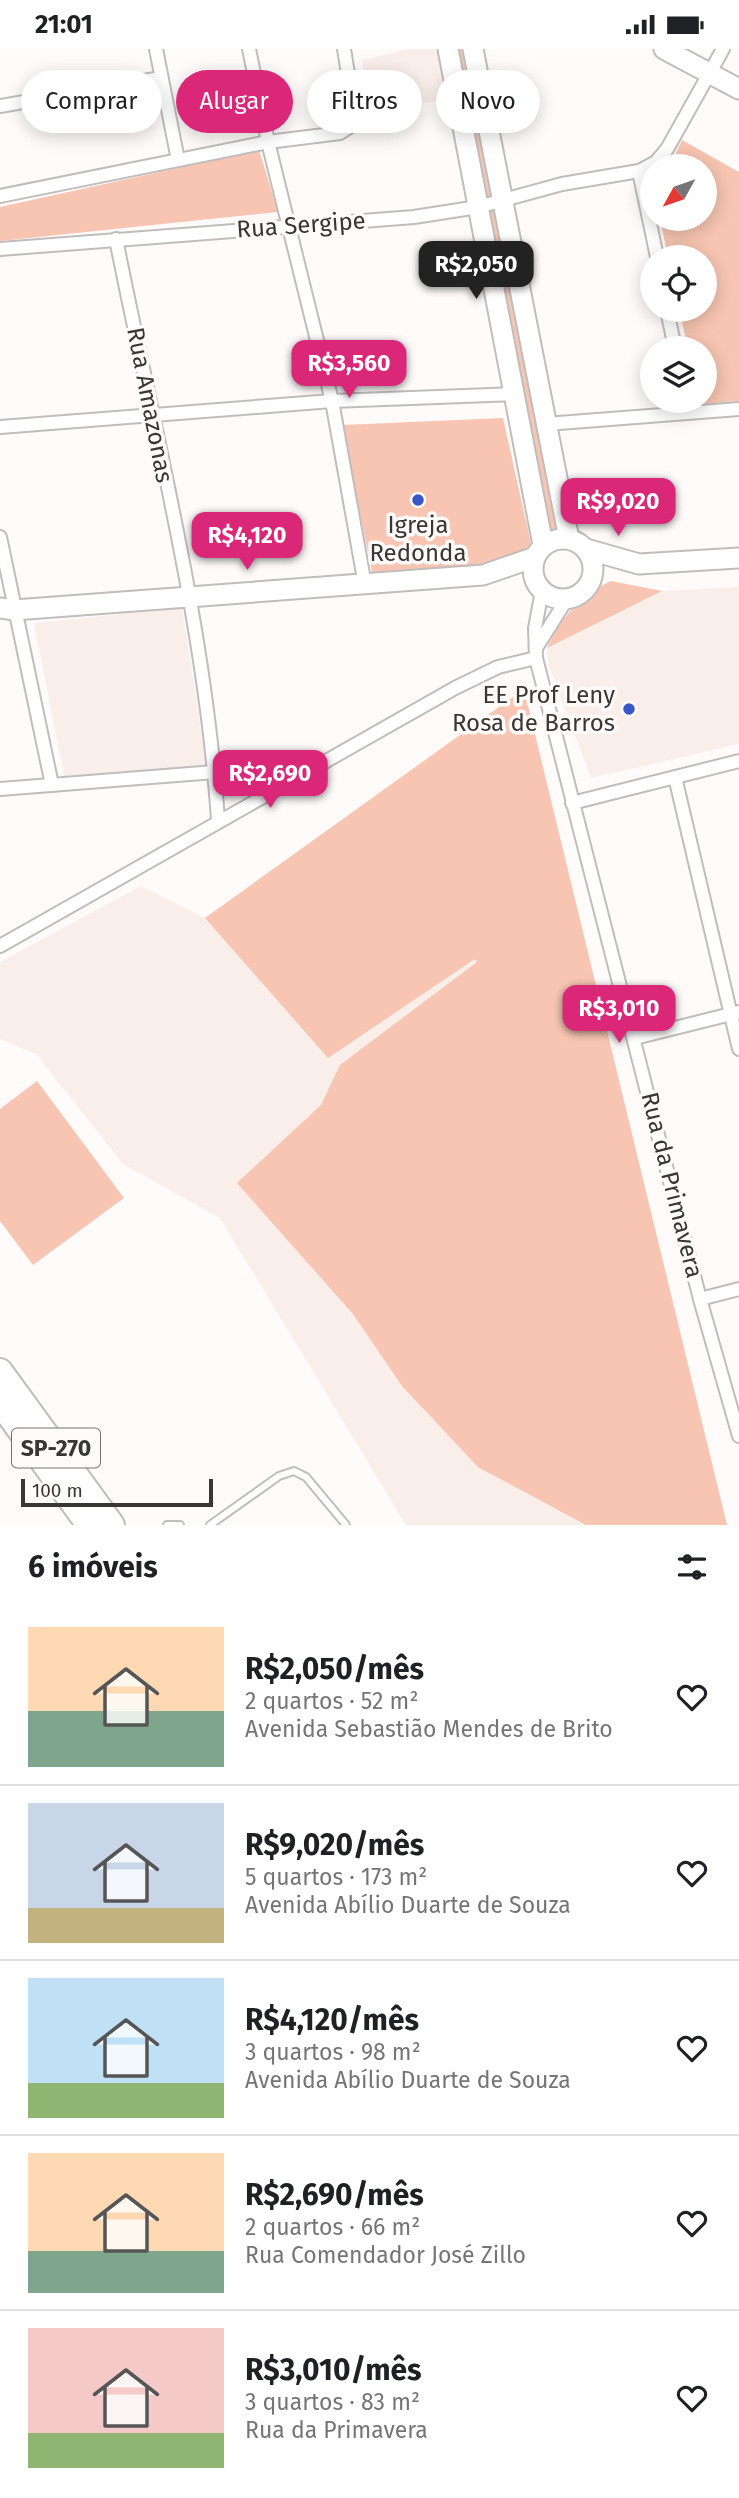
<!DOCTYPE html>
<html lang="pt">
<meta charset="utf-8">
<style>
:root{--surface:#fff;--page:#f6f6f6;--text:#202124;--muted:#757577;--line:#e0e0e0;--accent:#db2777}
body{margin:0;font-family:"Fira Sans",sans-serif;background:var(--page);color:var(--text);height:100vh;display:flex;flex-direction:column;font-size:26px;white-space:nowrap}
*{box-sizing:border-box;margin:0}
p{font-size:23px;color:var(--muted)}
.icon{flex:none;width:38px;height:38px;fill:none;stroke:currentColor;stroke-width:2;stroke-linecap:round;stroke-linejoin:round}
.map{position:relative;height:1476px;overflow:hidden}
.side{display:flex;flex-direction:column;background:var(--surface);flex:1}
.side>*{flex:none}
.top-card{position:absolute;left:21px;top:21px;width:698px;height:63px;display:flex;gap:14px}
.needle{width:46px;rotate:230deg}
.controls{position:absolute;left:640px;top:105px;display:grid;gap:14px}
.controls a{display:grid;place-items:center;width:77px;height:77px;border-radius:50%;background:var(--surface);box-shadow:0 4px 18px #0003;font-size:35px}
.scale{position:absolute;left:21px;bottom:18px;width:192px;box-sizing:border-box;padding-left:7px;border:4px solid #383736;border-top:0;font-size:19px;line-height:24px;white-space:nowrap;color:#383736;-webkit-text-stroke:5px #fefbfa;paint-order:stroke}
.price{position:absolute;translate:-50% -60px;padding:0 16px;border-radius:14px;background:var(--accent);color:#fff;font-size:23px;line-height:46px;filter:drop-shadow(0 2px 4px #0008)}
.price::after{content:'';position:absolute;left:50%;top:42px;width:21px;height:16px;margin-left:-10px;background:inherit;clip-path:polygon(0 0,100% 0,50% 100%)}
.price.selected{background:#222;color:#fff}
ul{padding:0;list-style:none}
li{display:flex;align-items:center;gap:21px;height:175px;padding:0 28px}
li+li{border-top:2px solid var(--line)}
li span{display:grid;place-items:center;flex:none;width:196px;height:140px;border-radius:0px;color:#555}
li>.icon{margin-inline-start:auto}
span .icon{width:84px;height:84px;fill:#fffc;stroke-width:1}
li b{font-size:30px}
h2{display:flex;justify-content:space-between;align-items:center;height:84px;padding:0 28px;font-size:30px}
.chip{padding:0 24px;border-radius:32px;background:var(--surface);box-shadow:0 4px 18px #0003;font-size:24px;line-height:63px}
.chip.selected{background:var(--accent);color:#fff}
.status{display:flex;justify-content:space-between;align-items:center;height:49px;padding:0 35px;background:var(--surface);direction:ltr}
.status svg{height:19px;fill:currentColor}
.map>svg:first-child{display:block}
.built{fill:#faeeea}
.green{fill:#f7c5b1}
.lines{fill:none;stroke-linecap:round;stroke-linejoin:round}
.service-casing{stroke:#c0bdbc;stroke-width:10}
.minor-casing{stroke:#c0bdbc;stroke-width:16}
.secondary-casing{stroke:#c0bdbc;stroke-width:23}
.motorway-casing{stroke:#c0bdbc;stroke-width:28}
.service{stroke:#fff;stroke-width:6}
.minor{stroke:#fff;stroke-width:12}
.secondary{stroke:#fff;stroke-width:19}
.motorway{stroke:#fff;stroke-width:24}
.poi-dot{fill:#3856c7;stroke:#fefbfa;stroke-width:2.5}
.labels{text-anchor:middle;stroke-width:7;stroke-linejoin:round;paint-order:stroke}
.shield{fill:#fefbfa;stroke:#737271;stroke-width:2}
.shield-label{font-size:23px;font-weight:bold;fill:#383736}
.street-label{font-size:24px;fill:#383736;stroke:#fefbfa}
.poi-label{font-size:24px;fill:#383736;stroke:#fefbfa}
</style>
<div class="status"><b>21:01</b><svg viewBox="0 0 49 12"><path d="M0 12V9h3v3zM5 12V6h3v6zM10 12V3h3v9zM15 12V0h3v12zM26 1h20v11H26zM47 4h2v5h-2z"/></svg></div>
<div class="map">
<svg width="739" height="1476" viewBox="0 0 739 1476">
<rect width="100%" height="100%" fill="#fefbfa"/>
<g class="built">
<path d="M408,0h31l11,50 -78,12 -10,-51z"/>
<path d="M739,538v157l-148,34 -42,-112 -2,-18 115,-57z"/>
<path d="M182,559l25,160 -143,8 -30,-153z"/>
<path d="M141,837l64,32 123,140 148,-99 84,166 69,400h-223l-186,-307 -97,-54 -87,-110 -36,-15v-77z"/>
</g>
<g class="green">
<path d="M453,0h16l95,482 -18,-2z"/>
<path d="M682,91l57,32v229l-39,3 -1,-3h6v-53h-17l-9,-38h26v-53h-37l-8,-38h45v-53h-35z"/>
<path d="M259,101l19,62 -278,29v-34z"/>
<path d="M503,369l28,126 -16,14 -33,8 -110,6 -30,-147z"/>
<path d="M611,532l51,10 -115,57c14,-30 33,-53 64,-67z"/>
<path d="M524,640l203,836h-141l-108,-58 -76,-81 -49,-72 -116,-131 84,-78 19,-40 137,-103 -2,-3 -147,99 -123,-140z"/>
<path d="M37,1032l87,117 -91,67 -33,-44v-112z"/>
</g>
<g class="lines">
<g class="service-casing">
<g id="service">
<path d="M167,1476h13"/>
<path d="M210,1476l69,-49 15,-5 12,6 40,48"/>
</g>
</g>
<g class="minor-casing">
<g id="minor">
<path d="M156,0l22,111"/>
<path d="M249,0l19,93 64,259 33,184"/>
<path d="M0,57l161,-28"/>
<path d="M0,147l268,-54 72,-9 11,-7 4,-9 -11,-68"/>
<path d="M116,190c38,192 89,385 102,581"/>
<path d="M0,200l414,-32 64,-10 84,-23 77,-13"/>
<path d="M657,208l-18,-86 17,-9 11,-13 56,-100"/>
<path d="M667,261l8,38"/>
<path d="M546,375l193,-15"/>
<path d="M0,378l332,-26 183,-7"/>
<path d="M0,488l52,248"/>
<path d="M542,542l-7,37 1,30 164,641 39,137"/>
<path d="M536,599l31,-49"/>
<path d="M675,728l64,272"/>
<path d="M0,740l215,-17"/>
<path d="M572,754l167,-42"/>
<path d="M0,897l455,-258 43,-21 38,-9"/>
<path d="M635,989l104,-26"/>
<path d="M700,1250l39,-10"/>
</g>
</g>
<g class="secondary-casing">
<g id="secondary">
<path d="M448,0l95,496"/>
<path d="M473,0l96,490"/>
<path d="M664,0l75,40"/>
<circle cx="563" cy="520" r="30"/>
<path d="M586,500l53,15 100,-6"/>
<path d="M0,559l14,2 469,-35 52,-18"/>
</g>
</g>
<g class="motorway-casing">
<g id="motorway">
<path d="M0,1322l112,154"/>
<path d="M0,1354l89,122"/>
</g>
</g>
<use href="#service" class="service"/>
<use href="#minor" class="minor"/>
<use href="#secondary" class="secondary"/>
<use href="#motorway" class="motorway"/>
</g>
<g class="poi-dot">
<circle cx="418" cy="451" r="7"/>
<circle cx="629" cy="660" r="7"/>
</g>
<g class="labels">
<rect class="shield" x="12" y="1379.5" width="88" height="39" rx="5"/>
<g class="shield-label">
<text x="56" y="1407">SP-270</text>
</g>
<g class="street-label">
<text transform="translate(301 176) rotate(-4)" y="8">Rua Sergipe</text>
<text transform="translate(150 356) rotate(79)" y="8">Rua Amazonas</text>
<text transform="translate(672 1136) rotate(76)" y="8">Rua da Primavera</text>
</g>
<g class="poi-label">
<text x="418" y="484">Igreja<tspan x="418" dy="28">Redonda</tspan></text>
<text x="615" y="654" text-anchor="end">EE Prof Leny<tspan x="615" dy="28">Rosa de Barros</tspan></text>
</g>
</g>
</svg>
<div class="controls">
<a><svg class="needle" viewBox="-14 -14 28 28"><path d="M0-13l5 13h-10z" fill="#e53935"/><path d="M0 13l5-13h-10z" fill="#757577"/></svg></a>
<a><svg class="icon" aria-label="locate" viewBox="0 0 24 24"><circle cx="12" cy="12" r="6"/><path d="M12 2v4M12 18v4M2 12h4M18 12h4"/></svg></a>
<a><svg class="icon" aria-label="layers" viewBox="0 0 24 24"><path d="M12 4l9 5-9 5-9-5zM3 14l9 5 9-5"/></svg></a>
</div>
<div class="scale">100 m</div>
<b class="price selected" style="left:476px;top:252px">R$2,050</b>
<b class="price" style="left:349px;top:351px">R$3,560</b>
<b class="price" style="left:618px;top:489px">R$9,020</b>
<b class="price" style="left:247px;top:523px">R$4,120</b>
<b class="price" style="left:270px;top:761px">R$2,690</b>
<b class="price" style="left:619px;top:996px">R$3,010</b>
<div class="top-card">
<a class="chip">Comprar</a>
<a class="chip selected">Alugar</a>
<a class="chip">Filtros</a>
<a class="chip">Novo</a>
</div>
</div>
<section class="side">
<h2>6 imóveis<svg class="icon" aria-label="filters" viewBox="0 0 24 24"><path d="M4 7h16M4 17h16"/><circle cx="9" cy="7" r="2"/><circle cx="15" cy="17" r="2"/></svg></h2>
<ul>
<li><span style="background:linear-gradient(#ffd9b3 60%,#7fa58c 0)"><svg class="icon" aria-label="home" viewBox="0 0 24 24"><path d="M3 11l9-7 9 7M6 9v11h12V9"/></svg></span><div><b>R$2,050/mês</b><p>2 quartos · 52 m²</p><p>Avenida Sebastião Mendes de Brito</p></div><svg class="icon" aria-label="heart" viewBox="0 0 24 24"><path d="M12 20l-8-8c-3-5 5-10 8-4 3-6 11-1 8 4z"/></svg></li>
<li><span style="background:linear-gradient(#c9d6e8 75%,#c2b280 0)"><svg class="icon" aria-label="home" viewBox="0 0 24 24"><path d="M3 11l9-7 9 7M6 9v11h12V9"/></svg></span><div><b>R$9,020/mês</b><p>5 quartos · 173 m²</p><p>Avenida Abílio Duarte de Souza</p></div><svg class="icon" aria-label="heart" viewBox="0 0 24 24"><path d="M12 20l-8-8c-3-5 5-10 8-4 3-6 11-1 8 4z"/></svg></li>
<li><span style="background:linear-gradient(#bfe0f5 75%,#8fb573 0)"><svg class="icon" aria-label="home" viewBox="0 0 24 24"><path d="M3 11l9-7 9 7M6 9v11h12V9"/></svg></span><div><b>R$4,120/mês</b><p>3 quartos · 98 m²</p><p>Avenida Abílio Duarte de Souza</p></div><svg class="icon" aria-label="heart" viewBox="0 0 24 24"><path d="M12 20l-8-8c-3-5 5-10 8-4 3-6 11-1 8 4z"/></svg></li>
<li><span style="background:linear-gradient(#ffd9b3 70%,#7fa58c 0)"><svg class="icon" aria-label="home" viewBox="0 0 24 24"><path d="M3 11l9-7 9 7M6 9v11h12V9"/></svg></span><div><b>R$2,690/mês</b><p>2 quartos · 66 m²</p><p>Rua Comendador José Zillo</p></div><svg class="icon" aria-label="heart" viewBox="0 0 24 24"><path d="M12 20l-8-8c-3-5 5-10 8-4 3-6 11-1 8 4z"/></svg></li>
<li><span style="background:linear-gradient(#f6c9c9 75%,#8fb573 0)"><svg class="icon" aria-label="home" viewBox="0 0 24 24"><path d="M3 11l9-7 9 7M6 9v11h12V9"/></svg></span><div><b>R$3,010/mês</b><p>3 quartos · 83 m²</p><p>Rua da Primavera</p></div><svg class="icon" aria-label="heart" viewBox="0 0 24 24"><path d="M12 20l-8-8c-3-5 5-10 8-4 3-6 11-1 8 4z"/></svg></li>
</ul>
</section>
